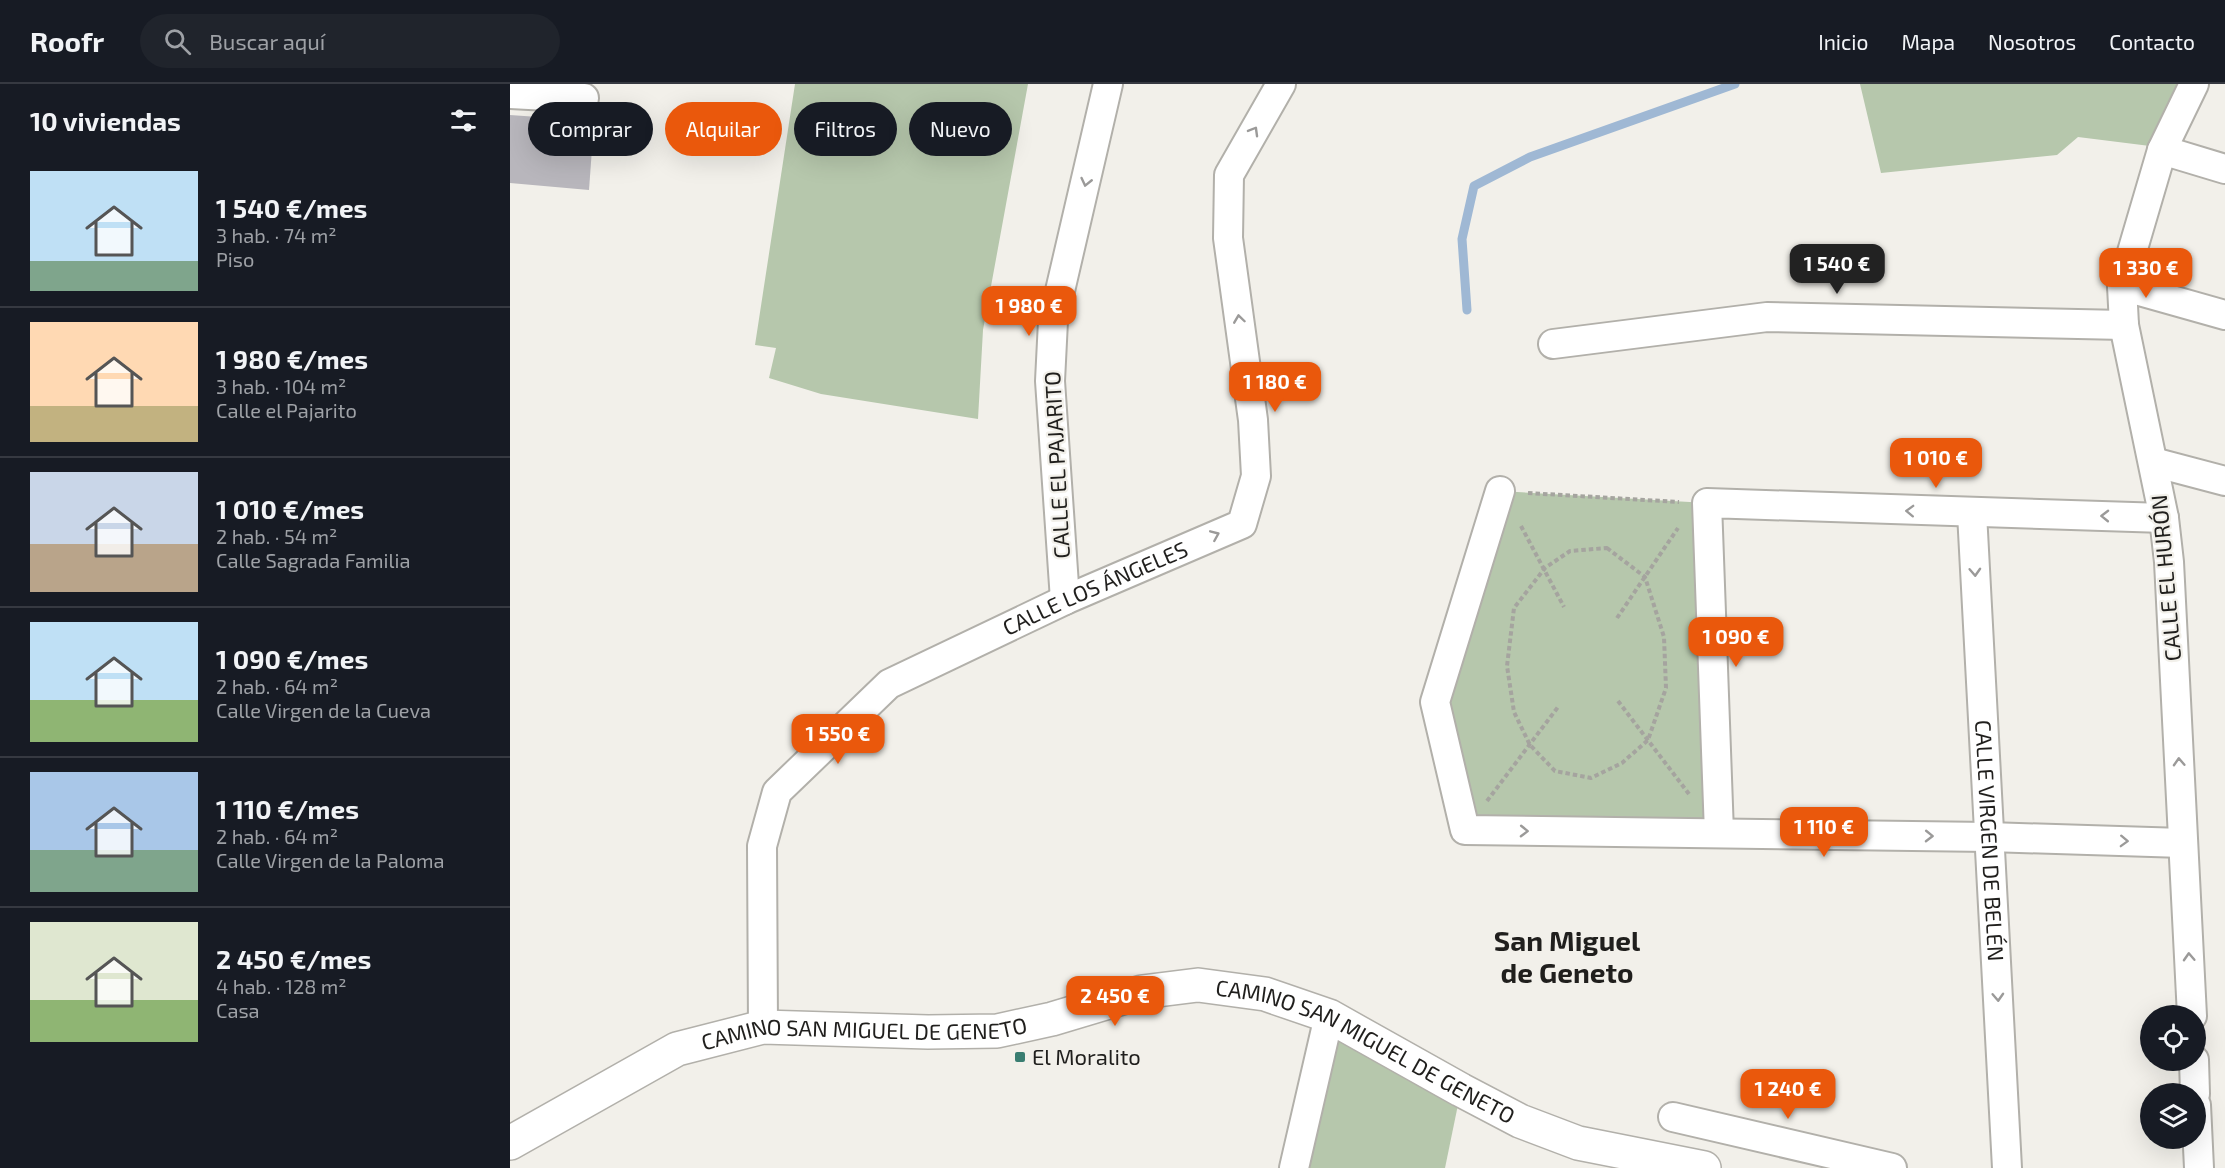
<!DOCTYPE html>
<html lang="es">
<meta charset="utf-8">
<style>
:root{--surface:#171b24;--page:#20242c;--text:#f1f3f6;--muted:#9ea1a6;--line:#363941;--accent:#ea580c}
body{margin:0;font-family:"Exo 2",sans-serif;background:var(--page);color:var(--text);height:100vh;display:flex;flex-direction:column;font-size:22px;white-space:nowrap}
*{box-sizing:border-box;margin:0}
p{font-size:20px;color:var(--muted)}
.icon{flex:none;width:33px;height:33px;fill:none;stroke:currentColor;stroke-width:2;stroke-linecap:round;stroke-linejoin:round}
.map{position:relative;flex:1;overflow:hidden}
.sheet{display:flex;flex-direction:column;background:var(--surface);width:510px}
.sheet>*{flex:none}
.banner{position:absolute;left:18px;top:18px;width:570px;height:54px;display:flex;gap:12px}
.fabs{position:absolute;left:1630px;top:921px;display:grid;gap:12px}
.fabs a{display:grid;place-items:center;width:66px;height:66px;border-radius:50%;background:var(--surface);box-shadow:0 6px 24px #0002;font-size:30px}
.price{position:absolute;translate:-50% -51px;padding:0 14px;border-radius:12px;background:var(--accent);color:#fff;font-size:20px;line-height:39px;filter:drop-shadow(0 2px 3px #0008)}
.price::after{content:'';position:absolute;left:50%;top:36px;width:18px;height:14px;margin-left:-9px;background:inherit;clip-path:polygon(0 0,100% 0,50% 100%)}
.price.on{background:#222;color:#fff}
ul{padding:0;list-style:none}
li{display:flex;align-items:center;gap:18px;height:150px;padding:0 30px}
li+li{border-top:2px solid var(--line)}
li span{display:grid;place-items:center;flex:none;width:168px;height:120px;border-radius:0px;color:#555}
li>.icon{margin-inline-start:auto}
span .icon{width:72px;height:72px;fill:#fffc;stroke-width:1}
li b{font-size:26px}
h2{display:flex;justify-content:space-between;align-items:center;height:72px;padding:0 30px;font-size:26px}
.tag{padding:0 21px;border-radius:27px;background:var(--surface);box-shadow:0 6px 24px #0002;font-size:21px;line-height:54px}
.tag.on{background:var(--accent);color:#fff}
header{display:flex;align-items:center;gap:36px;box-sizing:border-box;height:84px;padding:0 30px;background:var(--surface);border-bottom:2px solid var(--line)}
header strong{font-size:28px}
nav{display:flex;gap:33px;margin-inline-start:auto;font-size:21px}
.search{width:420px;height:54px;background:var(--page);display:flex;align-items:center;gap:15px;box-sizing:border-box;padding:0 21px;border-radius:33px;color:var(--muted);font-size:22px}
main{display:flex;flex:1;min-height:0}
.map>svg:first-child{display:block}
.green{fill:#b6c7ac}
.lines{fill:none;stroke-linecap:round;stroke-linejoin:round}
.stream{stroke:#9fb8d4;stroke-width:9}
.building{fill:#b8b6bc}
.minor-casing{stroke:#b2b0aa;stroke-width:32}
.secondary-casing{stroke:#b2b0aa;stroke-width:36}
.path{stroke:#a5a49f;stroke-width:4;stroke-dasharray:4.5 3;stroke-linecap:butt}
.minor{stroke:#fff;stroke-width:28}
.secondary{stroke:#fff;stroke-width:33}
.oneway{stroke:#9b9a99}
.poi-dot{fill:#397d71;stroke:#f2f0ea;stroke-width:2}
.labels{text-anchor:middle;stroke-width:4.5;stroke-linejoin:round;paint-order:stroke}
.street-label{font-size:22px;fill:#201f1d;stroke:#f2f0ea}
.poi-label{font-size:22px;fill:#201f1d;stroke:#f2f0ea;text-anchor:start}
.district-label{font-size:28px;font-weight:bold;fill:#201f1d;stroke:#f2f0ea}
</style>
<header>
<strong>Roofr</strong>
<div class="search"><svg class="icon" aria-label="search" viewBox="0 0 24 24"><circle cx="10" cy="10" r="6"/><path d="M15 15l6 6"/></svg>Buscar aquí</div>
<nav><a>Inicio</a><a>Mapa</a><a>Nosotros</a><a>Contacto</a></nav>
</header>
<main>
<section class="sheet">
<h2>10 viviendas<svg class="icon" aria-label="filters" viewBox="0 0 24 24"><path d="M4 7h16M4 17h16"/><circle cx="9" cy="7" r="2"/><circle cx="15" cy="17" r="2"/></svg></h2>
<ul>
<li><span style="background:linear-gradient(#bfe0f5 75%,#7fa58c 0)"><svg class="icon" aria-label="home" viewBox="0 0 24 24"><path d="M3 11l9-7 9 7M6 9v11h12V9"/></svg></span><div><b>1 540 €/mes</b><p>3 hab. · 74 m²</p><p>Piso</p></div></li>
<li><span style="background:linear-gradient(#ffd9b3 70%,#c2b280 0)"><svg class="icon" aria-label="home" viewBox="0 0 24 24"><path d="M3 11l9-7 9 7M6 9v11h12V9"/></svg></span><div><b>1 980 €/mes</b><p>3 hab. · 104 m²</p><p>Calle el Pajarito</p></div></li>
<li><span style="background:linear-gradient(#c9d6e8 60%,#b9a48a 0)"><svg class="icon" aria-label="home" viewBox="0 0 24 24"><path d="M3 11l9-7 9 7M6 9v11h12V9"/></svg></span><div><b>1 010 €/mes</b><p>2 hab. · 54 m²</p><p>Calle Sagrada Familia</p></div></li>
<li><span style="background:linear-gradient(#bfe0f5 65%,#8fb573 0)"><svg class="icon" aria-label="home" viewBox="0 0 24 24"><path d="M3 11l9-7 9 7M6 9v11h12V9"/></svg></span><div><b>1 090 €/mes</b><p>2 hab. · 64 m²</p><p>Calle Virgen de la Cueva</p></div></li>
<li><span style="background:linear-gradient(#a9c7e8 65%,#7fa58c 0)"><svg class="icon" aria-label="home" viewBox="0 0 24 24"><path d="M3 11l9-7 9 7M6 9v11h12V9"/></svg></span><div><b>1 110 €/mes</b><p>2 hab. · 64 m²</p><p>Calle Virgen de la Paloma</p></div></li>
<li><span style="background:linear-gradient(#dfe7d0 65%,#8fb573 0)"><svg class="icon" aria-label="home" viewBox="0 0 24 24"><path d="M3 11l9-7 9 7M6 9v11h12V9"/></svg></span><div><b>2 450 €/mes</b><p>4 hab. · 128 m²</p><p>Casa</p></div></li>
</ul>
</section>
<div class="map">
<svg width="1715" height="1084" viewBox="0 0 1715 1084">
<rect width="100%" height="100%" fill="#f2f0ea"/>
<g class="green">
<path d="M285,0h233l-45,246 -5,89 -157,-25 -52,-16 7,-30 -21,-3z"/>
<path d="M1350,0h322l-32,62 -72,-9 -21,18 -176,18z"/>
<path d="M990,407l207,12 12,330 -254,-3 -30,-128z"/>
<path d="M808,928l143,78 -16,78h-161z"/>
</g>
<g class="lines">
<path class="stream" d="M957,226l-5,-71 12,-53 56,-29 205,-73"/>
</g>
<path class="building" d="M0,31l84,6 -5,69 -79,-7z"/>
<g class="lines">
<g class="minor-casing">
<g id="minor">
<path d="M0,10l74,4"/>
<path d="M1652,66l63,19"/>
<path d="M1612,202l103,29"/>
<path d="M1043,260l214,-27 357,8"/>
<path d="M1643,378l72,19"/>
<path d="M990,407l-65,211 30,128 524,7 194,6"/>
<path id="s1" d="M1462,429l35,655"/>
<path d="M555,516l-15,-219 3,-60 55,-237"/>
<path d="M1209,749l-12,-330 457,15"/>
<path d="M1682,932l-23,-454 -5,-44 -40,-193 -2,-39 40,-136 32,-66"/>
<path id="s2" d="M253,943l-1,-181 15,-54 112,-108 176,-84 177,-76 14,-48 -3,-56 -25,-182 1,-63 52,-91"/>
<path d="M1684,976l1,34"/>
<path d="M1686,1021l3,63"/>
<path d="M1163,1033l219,51"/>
<path d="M784,1084l35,-152"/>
</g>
</g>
<g class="secondary-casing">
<g id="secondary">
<path id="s3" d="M0,1059l167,-94 86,-22 165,5 69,-1 55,-12 90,-27 56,-7 67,9 64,22 132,74 59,31 58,22 126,25"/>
</g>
</g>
<g class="path">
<path d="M1018,409l151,9"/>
<path d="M1011,442l43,81"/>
<path d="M1097,464l38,29 19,60 2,51 -18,52 -26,23 -31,15 -36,-7 -25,-26 -16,-33 -7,-46 7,-58 31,-40 25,-17z"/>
<path d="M1107,534l61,-90"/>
<path d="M1108,617l71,93"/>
<path d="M977,717l71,-94"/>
</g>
<use href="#minor" class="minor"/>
<use href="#secondary" class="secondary"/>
</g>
<defs><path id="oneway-chevron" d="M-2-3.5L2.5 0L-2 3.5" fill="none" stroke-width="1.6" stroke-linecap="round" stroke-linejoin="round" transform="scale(1.5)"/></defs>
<g class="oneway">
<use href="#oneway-chevron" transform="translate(744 47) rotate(-60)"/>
<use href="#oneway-chevron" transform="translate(576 98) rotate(103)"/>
<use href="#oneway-chevron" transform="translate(729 235) rotate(-98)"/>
<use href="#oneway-chevron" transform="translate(1400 427) rotate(-178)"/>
<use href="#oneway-chevron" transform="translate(1595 432) rotate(-179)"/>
<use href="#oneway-chevron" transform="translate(705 451) rotate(-23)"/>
<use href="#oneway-chevron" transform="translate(1465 488) rotate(87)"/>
<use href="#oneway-chevron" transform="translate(1669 678) rotate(-93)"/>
<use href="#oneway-chevron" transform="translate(1014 747) rotate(1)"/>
<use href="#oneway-chevron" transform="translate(1419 752) rotate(1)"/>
<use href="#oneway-chevron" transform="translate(1614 757) rotate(2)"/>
<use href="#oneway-chevron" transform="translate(1679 873) rotate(-93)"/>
<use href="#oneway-chevron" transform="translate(1488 913) rotate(87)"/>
</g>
<rect class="poi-dot" x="504" y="967" width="12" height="12" rx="3"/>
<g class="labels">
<g class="street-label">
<text transform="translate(547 381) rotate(-93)" y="8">CALLE EL PAJARITO</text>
<text transform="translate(1656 494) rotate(-95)" y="8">CALLE EL HURÓN</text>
<text dy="8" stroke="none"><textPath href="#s2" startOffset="620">CALLE LOS ÁNGELES</textPath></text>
<text dy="8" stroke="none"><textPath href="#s1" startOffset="328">CALLE VIRGEN DE BELÉN</textPath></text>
<text dy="8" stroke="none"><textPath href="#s3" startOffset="381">CAMINO SAN MIGUEL DE GENETO</textPath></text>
<text dy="8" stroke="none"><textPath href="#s3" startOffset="903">CAMINO SAN MIGUEL DE GENETO</textPath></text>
</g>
<g class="poi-label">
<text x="522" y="981">El Moralito</text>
</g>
<g class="district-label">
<text x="1057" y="867">San Miguel<tspan x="1057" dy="32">de Geneto</tspan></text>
</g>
</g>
</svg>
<div class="fabs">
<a><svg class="icon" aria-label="locate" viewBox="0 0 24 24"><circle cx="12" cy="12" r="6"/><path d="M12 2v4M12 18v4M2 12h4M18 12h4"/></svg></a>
<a><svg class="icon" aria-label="layers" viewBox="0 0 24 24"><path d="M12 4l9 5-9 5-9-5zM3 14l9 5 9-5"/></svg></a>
</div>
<b class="price on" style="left:1327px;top:211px">1 540 €</b>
<b class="price" style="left:1636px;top:215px">1 330 €</b>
<b class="price" style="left:519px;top:253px">1 980 €</b>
<b class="price" style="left:765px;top:329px">1 180 €</b>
<b class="price" style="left:1426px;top:405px">1 010 €</b>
<b class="price" style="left:1226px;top:584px">1 090 €</b>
<b class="price" style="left:328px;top:681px">1 550 €</b>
<b class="price" style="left:1314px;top:774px">1 110 €</b>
<b class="price" style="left:605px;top:943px">2 450 €</b>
<b class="price" style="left:1278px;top:1036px">1 240 €</b>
<div class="banner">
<a class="tag">Comprar</a>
<a class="tag on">Alquilar</a>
<a class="tag">Filtros</a>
<a class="tag">Nuevo</a>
</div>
</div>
</main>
